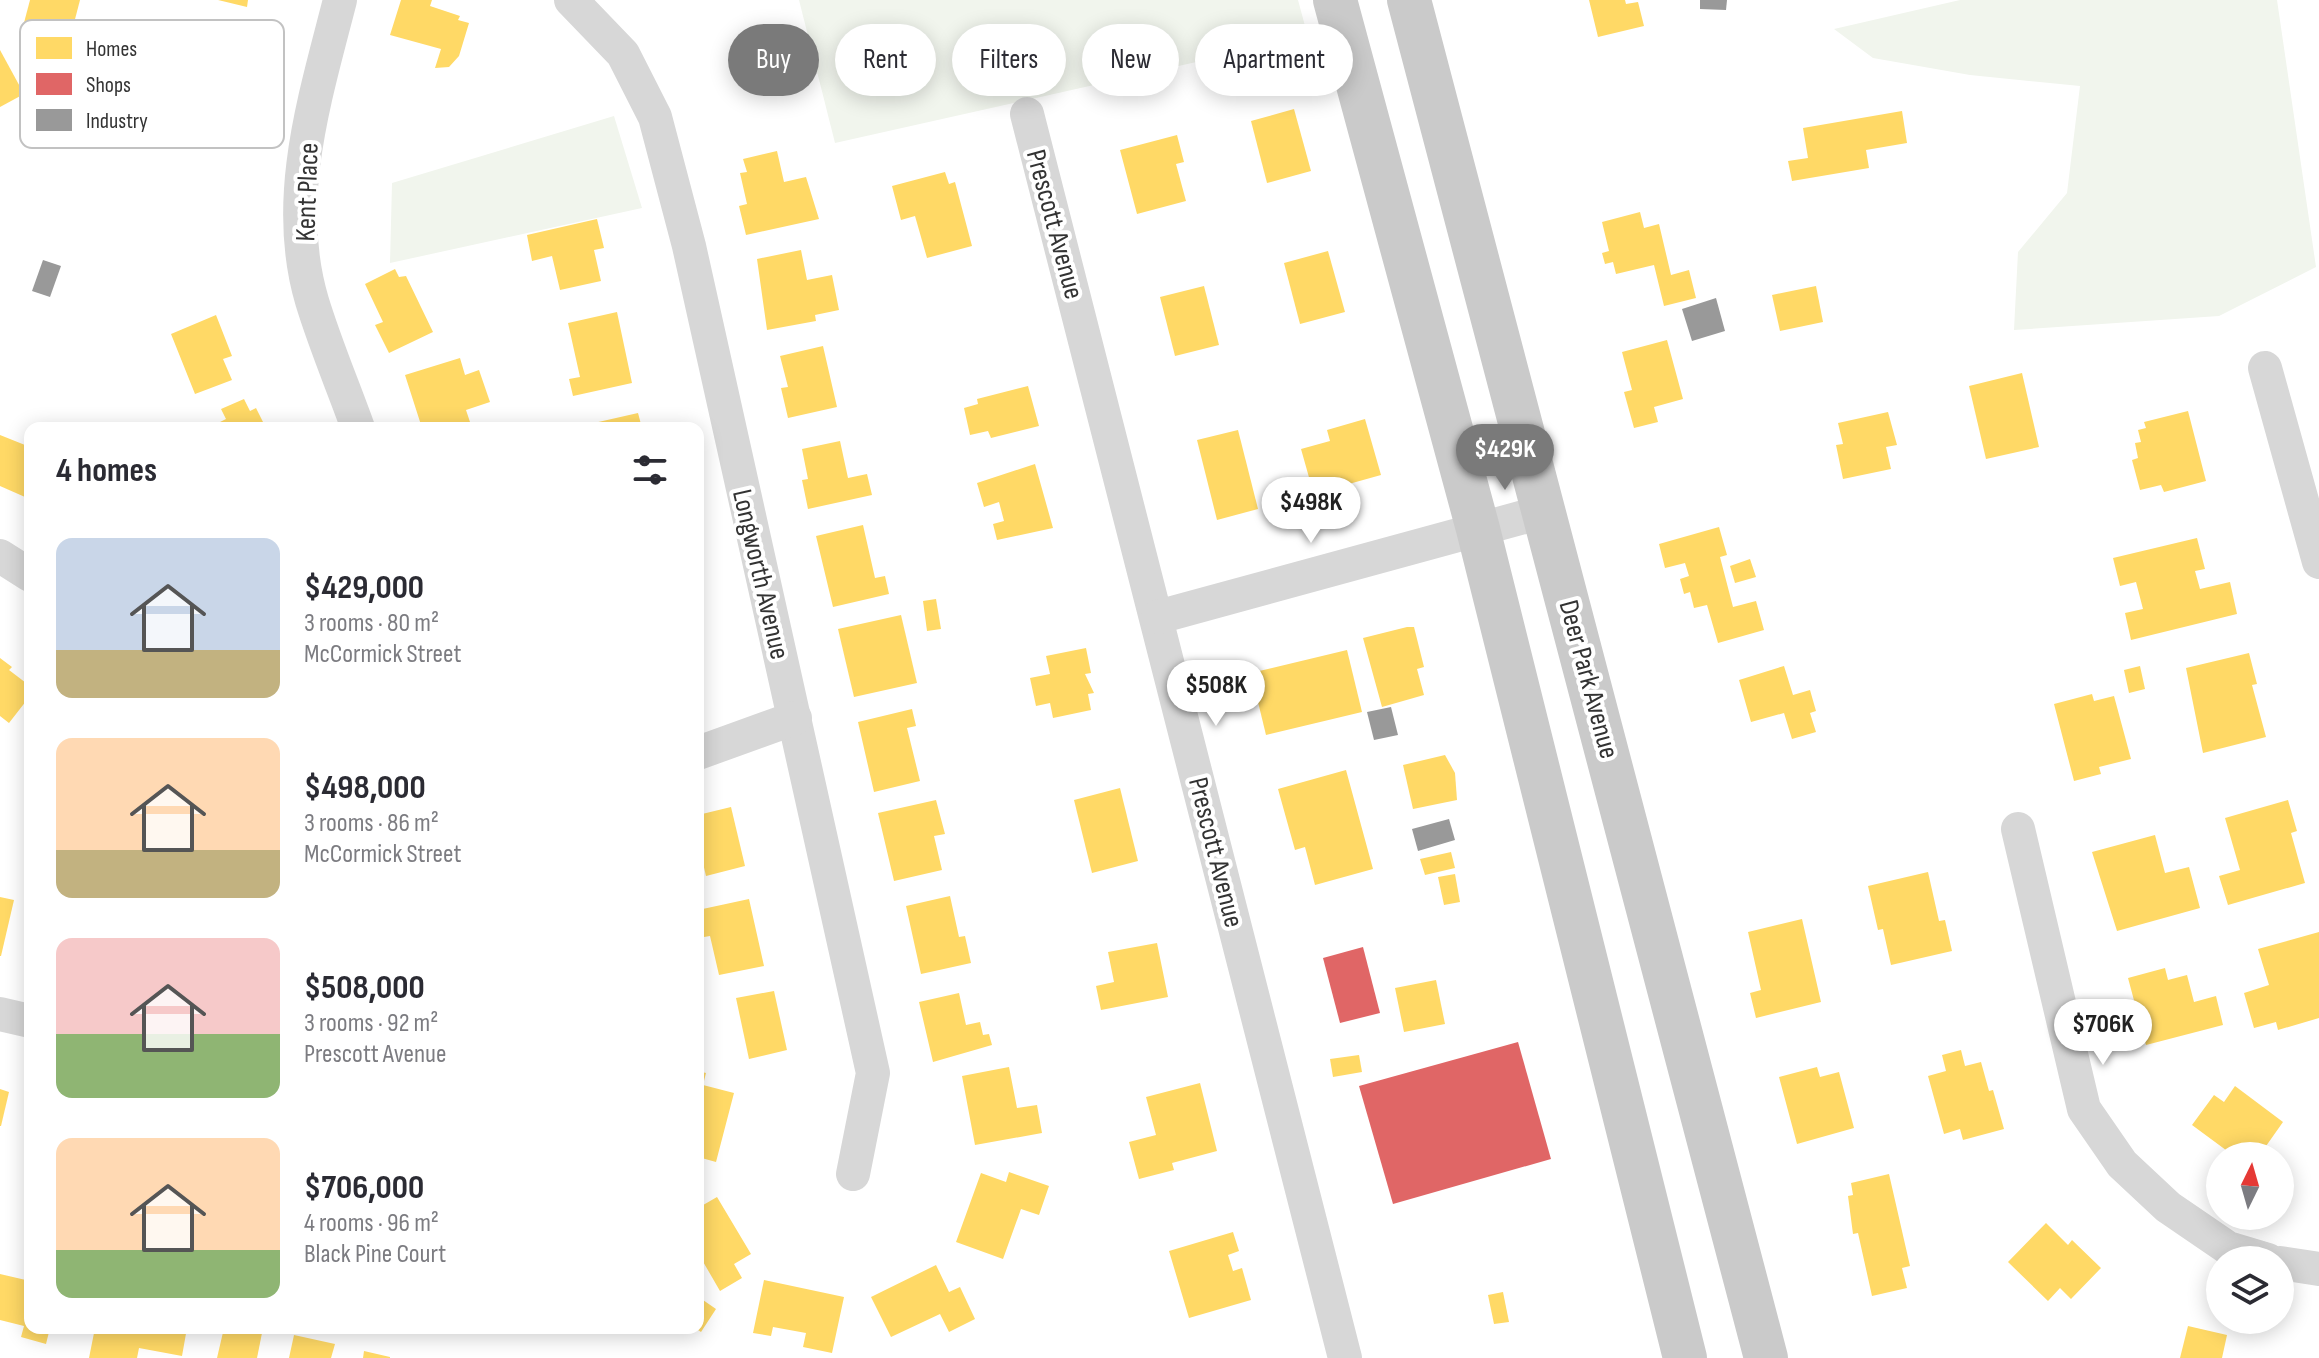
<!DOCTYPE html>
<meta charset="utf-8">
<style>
:root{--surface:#fff;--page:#f7f7f7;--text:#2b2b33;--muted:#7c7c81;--accent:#7a7a7a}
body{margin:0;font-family:"Sofia Sans Condensed",sans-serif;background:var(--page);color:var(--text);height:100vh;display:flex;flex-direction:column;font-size:30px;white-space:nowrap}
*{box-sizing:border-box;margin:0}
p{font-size:26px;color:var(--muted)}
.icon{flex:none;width:44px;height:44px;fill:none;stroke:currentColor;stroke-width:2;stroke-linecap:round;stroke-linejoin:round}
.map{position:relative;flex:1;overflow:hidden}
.panel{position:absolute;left:24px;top:422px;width:680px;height:912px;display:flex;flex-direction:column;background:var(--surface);border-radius:16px;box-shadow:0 4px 20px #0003}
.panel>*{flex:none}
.guide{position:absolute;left:728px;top:24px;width:760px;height:72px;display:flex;gap:16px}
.needle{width:52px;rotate:5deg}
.tools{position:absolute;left:2206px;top:1142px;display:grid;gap:16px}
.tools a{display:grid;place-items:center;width:88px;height:88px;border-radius:50%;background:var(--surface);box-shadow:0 4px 20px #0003;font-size:40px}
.price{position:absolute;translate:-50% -68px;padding:0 18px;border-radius:28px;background:#fff;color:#222;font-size:26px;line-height:52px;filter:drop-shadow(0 2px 4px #0008)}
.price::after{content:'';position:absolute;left:50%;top:48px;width:24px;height:18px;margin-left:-12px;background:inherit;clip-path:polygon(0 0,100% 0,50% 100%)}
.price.on{background:var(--accent);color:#fff}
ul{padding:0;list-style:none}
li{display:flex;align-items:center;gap:24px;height:200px;padding:0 32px}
li span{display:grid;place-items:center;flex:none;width:224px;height:160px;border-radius:16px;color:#555}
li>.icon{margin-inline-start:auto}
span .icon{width:96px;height:96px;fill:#fffc;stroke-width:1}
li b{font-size:34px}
h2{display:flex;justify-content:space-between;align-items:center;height:96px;padding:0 32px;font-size:34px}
.chip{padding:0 28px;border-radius:36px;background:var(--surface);box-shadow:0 4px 20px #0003;font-size:28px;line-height:72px}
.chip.on{background:var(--accent);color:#fff}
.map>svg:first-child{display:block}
.green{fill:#f1f5ed}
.homes{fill:#ffd966}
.shops{fill:#e06666}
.industry{fill:#999}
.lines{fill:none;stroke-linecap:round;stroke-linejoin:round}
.minor{stroke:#d7d7d7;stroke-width:34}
.major{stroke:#cacaca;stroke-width:44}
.labels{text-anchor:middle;stroke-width:8;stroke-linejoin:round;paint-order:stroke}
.street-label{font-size:28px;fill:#333;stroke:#fff}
.key{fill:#fff;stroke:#c2c2c2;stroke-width:2}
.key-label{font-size:22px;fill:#333}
</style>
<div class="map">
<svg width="2319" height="1358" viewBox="0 0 2319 1358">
<rect width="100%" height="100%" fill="#fff"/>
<g class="green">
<path d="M799,0h499l10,37 -473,106z"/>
<path d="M1960,0h317l39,267 -97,49 -205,14 4,-78 49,-59 13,-107 -110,-11 -97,-17 -39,-29z"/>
<path d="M614,116l28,92 -252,55 2,-80z"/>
</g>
<g class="homes">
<path d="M30,0h50l-13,50 -47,-12z"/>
<path d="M218,0h30l-1,7z"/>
<path d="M401,0h31l-2,6 30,10 -2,4 11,3 -10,33 -10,11 -14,1 6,-19 -51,-14z"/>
<path d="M1589,0h36l1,4 12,-2 6,24 -46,11z"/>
<path d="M0,50l24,44 -24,13z"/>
<path d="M1294,109l17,62 -44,12 -16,-62z"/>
<path d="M1902,111l5,32 -41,7 3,18 -77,13 -4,-20 20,-3 -5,-30z"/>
<path d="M1177,135l7,27 -8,2 10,37 -49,13 -17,-64z"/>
<path d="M777,151l7,31 22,-5 13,42 -73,16 -7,-29 8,-2 -7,-31 7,-1 -4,-13z"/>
<path d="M945,172l4,12 6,-2 17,64 -45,12 -12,-42 -14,4 -9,-34z"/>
<path d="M1640,212l4,16 15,-4 12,51 18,-5 7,28 -32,8 -10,-41 -38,9 -3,-12 -8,2 -3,-11 7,-2 -7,-29z"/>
<path d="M597,219l7,29 -10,2 7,31 -41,9 -8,-34 -20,5 -5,-26z"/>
<path d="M801,250l6,30 25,-5 7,35 -24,5 1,6 -49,9 -10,-71z"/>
<path d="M1328,251l17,61 -45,12 -16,-61z"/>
<path d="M395,269l4,8 7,-1 27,56 -44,21 -14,-28 8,-3 -18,-38z"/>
<path d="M1204,286l15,59 -44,11 -15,-59z"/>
<path d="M1816,286l7,36 -43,9 -8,-36z"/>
<path d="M617,312l15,71 -59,13 -4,-17 11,-2 -12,-54z"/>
<path d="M216,315l16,41 -9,3 9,21 -37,14 -24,-60z"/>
<path d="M1667,340l16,59 -29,8 4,15 -24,6 -10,-36 8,-2 -10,-38z"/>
<path d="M823,346l14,61 -49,11 -7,-30 7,-1 -8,-31z"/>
<path d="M460,358l5,17 14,-5 11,32 -24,8 6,18h-50l-17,-53z"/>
<path d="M2022,373l17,74 -53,12 -17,-73z"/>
<path d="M1028,386l11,40 -48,12 -3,-7 -18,4 -6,-27 14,-4 -1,-5z"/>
<path d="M244,399l6,12 6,-3 10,20h-58l18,-9 -5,-10z"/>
<path d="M2188,411l18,70 -42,11 -3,-7 -21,5 -8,-30 6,-2 -3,-15 6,-1 -3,-12 8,-2 -2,-6z"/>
<path d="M1888,412l9,33 -11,2 5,22 -48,10 -7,-34 7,-1 -5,-21z"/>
<path d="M638,413l4,15h-47l-1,-5z"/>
<path d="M1365,419l16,56 -43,12 -2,-6 -24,7 -11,-39 29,-8 -3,-11z"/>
<path d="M1238,430l20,79 -41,11 -20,-80z"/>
<path d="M0,435l30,12v38l-5,12 -25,-11z"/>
<path d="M840,441l8,37 19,-4 5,21 -64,14 -6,-29 6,-1 -6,-30z"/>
<path d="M1035,464l18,64 -56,12 -4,-16 11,-3 -5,-19 -15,5 -7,-24z"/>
<path d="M863,525l12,53 10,-2 4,18 -56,13 -17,-71z"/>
<path d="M1719,527l8,28 -7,2 13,50 23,-6 8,29 -46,13 -11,-38 -13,3 -4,-16 -6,2 -4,-15 9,-3 -4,-13 -20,5 -6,-24z"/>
<path d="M2197,538l8,31 -10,2 5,18 30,-7 7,32 -106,26 -6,-27 18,-4 -7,-27 -16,4 -7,-28z"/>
<path d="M1750,559l6,18 -21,6 -5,-17z"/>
<path d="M936,599l5,30 -14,2 -4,-30z"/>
<path d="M901,615l16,68 -63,14 -16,-68z"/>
<path d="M1407,627h7l10,40 -7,2 7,26 -42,12 -19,-69z"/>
<path d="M1086,648l5,25 -6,1 9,19 -6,1 3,16 -38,8 -3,-15 -14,3 -6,-28 20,-4 -4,-18z"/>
<path d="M1347,650l15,62 -96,23 -15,-62z"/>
<path d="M2249,653l8,31 -5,1 14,52 -63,16 -17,-85z"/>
<path d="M0,658l12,9 -3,3 21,16v10l-21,27 -9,-7z"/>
<path d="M1784,666l9,29 17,-5 6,21 -6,2 6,19 -24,7 -8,-26 -33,9 -12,-42z"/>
<path d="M2140,666l5,23 -16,4 -5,-23z"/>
<path d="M2092,694l2,7 20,-5 17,63 -32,8 2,7 -27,7 -20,-77z"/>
<path d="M912,709l4,17 -9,2 13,53 -46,11 -16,-70z"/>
<path d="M1445,755l10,18 2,27 -44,9 -10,-44z"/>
<path d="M1346,770l27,99 -58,16 -10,-38 -10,3 -17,-61z"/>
<path d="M1120,788l18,73 -46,12 -18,-73z"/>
<path d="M936,800l9,34 -11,2 8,34 -48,11 -16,-68z"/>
<path d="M2288,800l9,31 -6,2 14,50 -77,22 -9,-29 21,-6 -15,-52z"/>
<path d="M731,807l14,59 -39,10 -8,-34v-27z"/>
<path d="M2155,835l10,38 24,-6 11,41 -83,23 -25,-79z"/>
<path d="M1451,852l4,16 -30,7 -5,-16z"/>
<path d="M1928,872l11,49 6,-1 7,31 -61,14 -8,-36 -5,1 -10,-44z"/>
<path d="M1455,874l5,28 -16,3 -6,-28z"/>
<path d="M950,896l9,41 6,-1 6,27 -50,11 -15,-68z"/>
<path d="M0,897l14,3 -13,56h-1z"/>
<path d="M749,899l15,67 -45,9 -9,-39 -12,2v-28z"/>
<path d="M1802,919l19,83 -65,16 -6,-25 11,-3 -13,-58z"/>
<path d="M2319,932v86l-41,12 -2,-8 -22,6 -10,-35 25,-8 -11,-36z"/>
<path d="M1157,943l11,54 -67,13 -5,-24 18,-4 -6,-30z"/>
<path d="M2165,968l3,12 19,-5 7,27 22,-6 7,29 -77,20 -18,-67z"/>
<path d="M1436,980l9,44 -41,8 -9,-44z"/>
<path d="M774,991l13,59 -38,9 -13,-61z"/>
<path d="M959,993l7,32 14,-3 3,13 6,-1 3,11 -59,17 -14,-60z"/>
<path d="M1961,1050l4,16 16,-4 8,29 4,-1 11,39 -41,11 -3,-11 -16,5 -16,-58 18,-5 -4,-16z"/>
<path d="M1359,1055l3,17 -29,5 -3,-18z"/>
<path d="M1009,1067l8,41 20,-3 5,28 -67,12 -13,-69z"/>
<path d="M1817,1067l3,10 19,-5 15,56 -57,16 -18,-67z"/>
<path d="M698,1071l8,2 -3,12 31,8 -18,69 -18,-5z"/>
<path d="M1200,1083l17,68 -45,12 2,7 -35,9 -10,-37 27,-7 -10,-38z"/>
<path d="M2235,1086l48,36 -24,34h-25l-42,-31 22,-30 10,7z"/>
<path d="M0,1089l9,3 -8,34h-1z"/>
<path d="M1009,1172l40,14 -10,29 -18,-6 -18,50 -47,-17 25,-69 25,9z"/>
<path d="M1889,1174l21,92 -8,2 5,20 -35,8 -14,-63 -5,1 -5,-38 5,-1 -2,-12z"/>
<path d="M717,1197l34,57 -17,10 8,14 -22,13 -22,-38v-45z"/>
<path d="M2046,1223l22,22 4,-5 29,28 -30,31 -11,-11 -12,13 -40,-39z"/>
<path d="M1233,1232l6,19 -11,4 5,16 9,-3 9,32 -62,18 -20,-67z"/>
<path d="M936,1265l13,27 11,-5 15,32 -26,13 -9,-18 -49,23 -20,-40z"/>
<path d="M0,1274l30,7v47h20l-4,16 -25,-7 3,-11 -24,-6z"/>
<path d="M764,1280l80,17 -12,56 -29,-6 3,-14 -33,-6 -2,9 -18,-3z"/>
<path d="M1503,1292l6,30 -15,2 -6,-29z"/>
<path d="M703,1300l13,9 -15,23 -6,-4h3v-21z"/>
<path d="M2188,1326l39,9 -5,23h-42z"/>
<path d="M95,1328h92l-5,28 -43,-8 -2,10h-48z"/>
<path d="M224,1328h39l-6,30h-40z"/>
<path d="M294,1335l41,9 -4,14h-42z"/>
<path d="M364,1351l26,6v1h-27z"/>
</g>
<g class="shops">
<path d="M1363,947l17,66 -40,10 -17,-65z"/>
<path d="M1518,1042l33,117 -158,45 -34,-118z"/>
</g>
<g class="industry">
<path d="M1700,0h27l-1,10 -26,-1z"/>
<path d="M43,260l18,6 -11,31 -18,-6z"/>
<path d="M1716,298l9,33 -33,10 -10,-32z"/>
<path d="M1391,707l7,28 -24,5 -7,-28z"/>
<path d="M1449,819l6,21 -37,11 -6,-22z"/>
</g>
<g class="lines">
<g class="minor">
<path d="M340,0c-25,98 -58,200 -28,301 13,43 31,85 46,127"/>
<path d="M571,0l52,54 32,63 34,129 184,827 -20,101"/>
<path d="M1027,114l318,1244"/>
<path d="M2265,368l54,194"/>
<path d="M0,556l30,19"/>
<path d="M1158,617l388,-106"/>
<path d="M698,753l97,-35"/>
<path d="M2018,829l66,280 38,55 46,43 60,41 40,12"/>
<path d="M0,1014l30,7"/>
<path d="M2280,1263l39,6"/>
</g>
<g class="major">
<path d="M1335,0l143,529 207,829"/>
<path d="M1409,0l357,1358"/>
</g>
</g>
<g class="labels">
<g class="street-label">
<text transform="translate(306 192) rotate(-88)" y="10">Kent Place</text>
<text transform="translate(1056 224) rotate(75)" y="10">Prescott Avenue</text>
<text transform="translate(762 574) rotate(77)" y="10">Longworth Avenue</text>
<text transform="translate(1590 679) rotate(75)" y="10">Deer Park Avenue</text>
<text transform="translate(1217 852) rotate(76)" y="10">Prescott Avenue</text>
</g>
</g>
<rect x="20" y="20" width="264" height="128" rx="12" class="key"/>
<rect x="36" y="37" width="36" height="22" fill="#ffd966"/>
<rect x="36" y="73" width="36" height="22" fill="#e06666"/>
<rect x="36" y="109" width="36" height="22" fill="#999"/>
<g class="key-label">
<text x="86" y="56">Homes</text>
<text x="86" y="92">Shops</text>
<text x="86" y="128">Industry</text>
</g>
</svg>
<div class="tools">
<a><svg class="needle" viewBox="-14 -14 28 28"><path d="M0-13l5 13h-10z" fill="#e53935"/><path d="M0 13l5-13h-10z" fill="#7c7c81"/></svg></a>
<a><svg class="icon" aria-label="layers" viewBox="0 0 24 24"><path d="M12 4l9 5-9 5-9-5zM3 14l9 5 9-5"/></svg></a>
</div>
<b class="price on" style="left:1505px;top:492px">$429K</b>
<b class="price" style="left:1311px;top:545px">$498K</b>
<b class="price" style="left:1216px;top:728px">$508K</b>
<b class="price" style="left:2103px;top:1067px">$706K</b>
<div class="guide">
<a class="chip on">Buy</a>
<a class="chip">Rent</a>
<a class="chip">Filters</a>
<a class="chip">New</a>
<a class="chip">Apartment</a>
</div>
<section class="panel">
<h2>4 homes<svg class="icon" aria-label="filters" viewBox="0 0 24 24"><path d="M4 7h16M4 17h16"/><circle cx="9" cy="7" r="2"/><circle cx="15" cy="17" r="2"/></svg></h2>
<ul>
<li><span style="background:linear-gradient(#c9d6e8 70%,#c2b280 0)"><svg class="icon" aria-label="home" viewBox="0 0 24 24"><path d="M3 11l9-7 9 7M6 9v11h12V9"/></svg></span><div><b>$429,000</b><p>3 rooms · 80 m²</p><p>McCormick Street</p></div></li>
<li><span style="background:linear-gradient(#ffd9b3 70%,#c2b280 0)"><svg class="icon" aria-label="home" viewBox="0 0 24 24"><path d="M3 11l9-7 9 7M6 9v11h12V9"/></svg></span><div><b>$498,000</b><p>3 rooms · 86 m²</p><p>McCormick Street</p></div></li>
<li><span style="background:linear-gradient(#f6c9c9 60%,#8fb573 0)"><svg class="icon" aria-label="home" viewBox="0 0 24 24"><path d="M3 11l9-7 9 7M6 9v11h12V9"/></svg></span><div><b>$508,000</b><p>3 rooms · 92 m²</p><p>Prescott Avenue</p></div></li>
<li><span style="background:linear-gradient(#ffd9b3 70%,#8fb573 0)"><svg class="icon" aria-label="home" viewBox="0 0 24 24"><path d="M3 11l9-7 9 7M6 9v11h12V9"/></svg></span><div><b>$706,000</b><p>4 rooms · 96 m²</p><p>Black Pine Court</p></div></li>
</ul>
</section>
</div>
